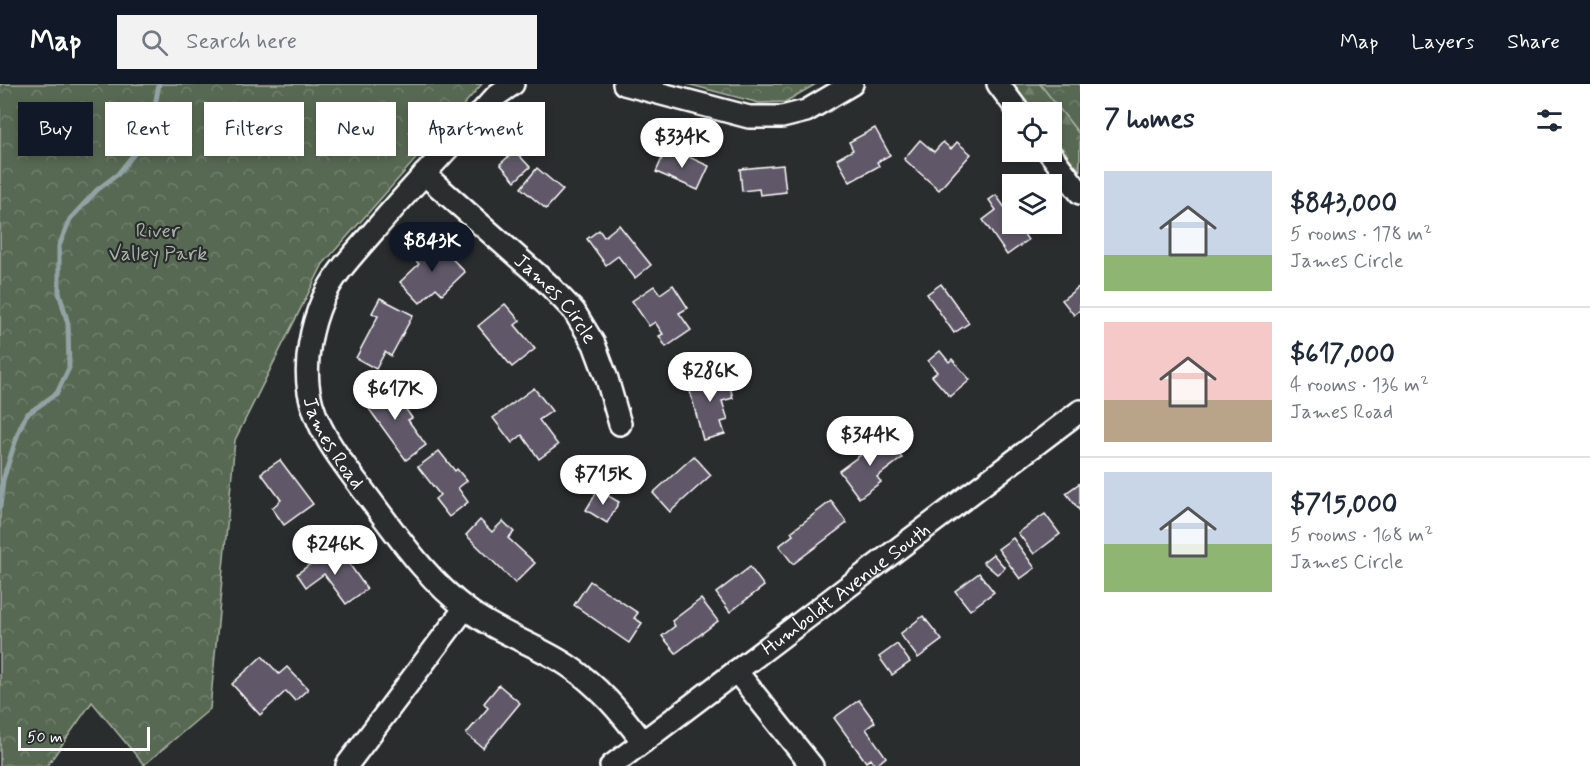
<!DOCTYPE html>
<meta charset="utf-8">
<style>
:root{--surface:#fff;--page:#f2f2f3;--text:#1f2937;--muted:#747a83;--line:#e0e1e3;--accent:#111827}
body{margin:0;font-family:Mynerve,sans-serif;background:var(--page);color:var(--text);height:100vh;display:flex;flex-direction:column;font-size:22px;white-space:nowrap}
*{box-sizing:border-box;margin:0}
p{font-size:20px;color:var(--muted)}
.icon{flex:none;width:33px;height:33px;fill:none;stroke:currentColor;stroke-width:2;stroke-linecap:round;stroke-linejoin:round}
.map{position:relative;flex:1;overflow:hidden}
.sheet{display:flex;flex-direction:column;background:var(--surface);width:510px}
.sheet>*{flex:none}
.top-card{position:absolute;left:18px;top:18px;width:570px;height:54px;display:flex;gap:12px}
.controls{position:absolute;left:1002px;top:18px;display:grid;gap:12px}
.controls a{display:grid;place-items:center;width:60px;height:60px;border-radius:0px;background:var(--surface);box-shadow:0 3px 9px #0003;font-size:30px}
.scale{position:absolute;left:18px;bottom:15px;width:132px;box-sizing:border-box;padding-left:6px;border:3px solid #fff;border-top:0;font-size:16px;line-height:21px;white-space:nowrap;color:#fff;-webkit-text-stroke:4px #2a2d2e;paint-order:stroke}
.price{position:absolute;translate:-50% -51px;padding:0 14px;border-radius:21px;background:#fff;color:#222;font-size:20px;line-height:39px;filter:drop-shadow(0 2px 3px #0008)}
.price::after{content:'';position:absolute;left:50%;top:36px;width:18px;height:14px;margin-left:-9px;background:inherit;clip-path:polygon(0 0,100% 0,50% 100%)}
.price.on{background:var(--accent);color:#fff}
ul{padding:0;list-style:none}
li{display:flex;align-items:center;gap:18px;height:150px;padding:0 24px}
li+li{border-top:2px solid var(--line)}
li span{display:grid;place-items:center;flex:none;width:168px;height:120px;border-radius:0px;color:#555}
li>.icon{margin-inline-start:auto}
span .icon{width:72px;height:72px;fill:#fffc;stroke-width:1}
li b{font-size:26px}
h2{display:flex;justify-content:space-between;align-items:center;height:72px;padding:0 24px;font-size:26px}
.pill{padding:0 21px;border-radius:0px;background:var(--surface);box-shadow:0 3px 9px #0003;font-size:21px;line-height:54px}
.pill.on{background:var(--accent);color:#fff}
header{display:flex;align-items:center;gap:36px;box-sizing:border-box;height:84px;padding:0 30px;background:var(--accent);color:#fff}
header strong{font-size:28px}
nav{display:flex;gap:33px;margin-inline-start:auto;font-size:21px}
.search{width:420px;height:54px;background:var(--page);display:flex;align-items:center;gap:15px;box-sizing:border-box;padding:0 21px;border-radius:0px;color:var(--muted);font-size:22px}
main{display:flex;flex:1;min-height:0}
.map>svg:first-child{display:block}
.forest{fill:url(#forest-firs);stroke:#acb4a8;stroke-width:1.5}
.park{fill:url(#park-crowns);stroke:#acb4a8;stroke-width:1.5}
.lines{fill:none;stroke-linecap:round;stroke-linejoin:round}
.stream{stroke:#91a3a4;stroke-width:5}
.building{fill:#615868;stroke:#fff;stroke-width:1.5}
.minor-casing{stroke:#fff;stroke-width:26}
.minor{stroke:#2a2d2e;stroke-width:21}
.labels{text-anchor:middle;stroke-width:4.5;stroke-linejoin:round;paint-order:stroke}
.park-label{font-size:20px;fill:#acb4a8;stroke:#2a2d2e}
.street-label{font-size:20px;fill:#fff;stroke:#2a2d2e}
</style>
<header>
<strong>Map</strong>
<div class="search"><svg class="icon" aria-label="search" viewBox="0 0 24 24"><circle cx="10" cy="10" r="6"/><path d="M15 15l6 6"/></svg>Search here</div>
<nav><a>Map</a><a>Layers</a><a>Share</a></nav>
</header>
<main>
<div class="map">
<svg width="1080" height="682" viewBox="0 0 1080 682">
<defs>
<pattern id="forest-firs" width="22" height="20" patternUnits="userSpaceOnUse" patternTransform="scale(1.5)"><rect width="22" height="20" fill="#586952"/><path d="M5 1l3.5 6h-7zM16 11l3.5 6h-7z" fill="#71806c"/></pattern>
<pattern id="park-crowns" width="20" height="18" patternUnits="userSpaceOnUse" patternTransform="scale(1.5)"><rect width="20" height="18" fill="#586952"/><path d="M2 6a3 3 0 1 1 6 0M12 15a3 3 0 1 1 6 0" fill="none" stroke="#71806c"/></pattern>
</defs>
<rect width="100%" height="100%" fill="#2a2d2e"/>
<filter id="ink" filterUnits="userSpaceOnUse"><feTurbulence type="fractalNoise" baseFrequency=".0167" numOctaves="2"/><feDisplacementMap in="SourceGraphic" scale="12" xChannelSelector="R" yChannelSelector="G"/><feConvolveMatrix kernelMatrix="1 2 1 2 8 2 1 2 1" color-interpolation-filters="sRGB"/></filter>
<g filter="url(#ink)">
<path class="forest" d="M1005,0h75v87l-28,-33v-26h-22z"/>
<g class="park">
<path d="M0,0h482l-159,180 -88,176 -25,269 -66,56 -52,-63 -45,64h-47z"/>
<path d="M687,0h129l-31,18 -26,1z"/>
<path d="M1040,0h40v51z"/>
</g>
<g class="lines">
<path class="stream" d="M0,423l3,-27 15,-47 8,-18 31,-22 12,-25 -1,-44 -9,-32v-46l11,-27 27,-29 21,-16 23,-29 14,-40 4,-21"/>
</g>
<g class="building">
<path d="M875,44l15,27 -13,7 2,4 -29,16 -13,-23 16,-9 -4,-8z"/>
<path d="M920,56l14,12 9,-10 8,7 6,-7 14,12 -32,36 -35,-31z"/>
<path d="M667,63l42,19 -11,24 -42,-18z"/>
<path d="M515,67l15,16 -15,14 -15,-17z"/>
<path d="M783,81l3,27 -26,3 -1,-6 -17,2 -2,-22z"/>
<path d="M537,84l26,22 -17,19 -25,-21z"/>
<path d="M996,111l16,23v6h5l11,16 -21,15 -24,-35 13,-10 -7,-10z"/>
<path d="M619,141l32,40 -16,13 -17,-22 -12,9 -19,-26 12,-9 5,7z"/>
<path d="M435,157l30,31 -23,22 -6,-6 -16,15 -20,-21 19,-18 -4,-4z"/>
<path d="M941,200l28,39 -15,10 -27,-39z"/>
<path d="M673,201l15,23 -9,5 12,17 -25,17 -7,-11 4,-2 -8,-12 -6,4 -17,-25 22,-15 6,8z"/>
<path d="M1080,202v24l-6,5 -12,-15z"/>
<path d="M380,214l33,17 -22,41 -6,-4 -9,17 -20,-11 22,-42 -6,-3z"/>
<path d="M505,220l15,17 -5,4 20,24 -23,18 -34,-41z"/>
<path d="M940,267l9,11 3,-3 18,21 -20,17 -18,-21 5,-4 -9,-11z"/>
<path d="M717,288l2,9 9,-2 5,19 -11,3 6,19 -7,2 4,12 -22,6 -16,-60z"/>
<path d="M388,300l24,34 -4,2 18,25 -20,15 -42,-58z"/>
<path d="M534,304l18,23 -13,9 19,25 -19,14 -17,-24 -10,8 -19,-25z"/>
<path d="M886,352l16,22 -25,19 4,5 -22,16 -20,-27z"/>
<path d="M439,367l16,20 2,-2 10,12 -9,7 10,14 -19,15 -14,-18 5,-4 -22,-28z"/>
<path d="M694,372l17,19 -41,37 -17,-19z"/>
<path d="M280,376l33,44 -29,21 -12,-17 9,-8 -20,-27z"/>
<path d="M1080,399v28l-14,-18z"/>
<path d="M598,406l21,12 -12,21 -21,-13z"/>
<path d="M831,417l16,22 -54,41 -14,-18 14,-11 -2,-3z"/>
<path d="M1045,430l15,20 -26,20 -16,-21z"/>
<path d="M480,436l12,12 11,-11 11,11 -6,6 27,25 -20,20 -49,-48z"/>
<path d="M1013,454l22,30 -15,11 -22,-30z"/>
<path d="M338,464l29,41 -21,15 -22,-30 -18,13 -9,-13 16,-12 2,3z"/>
<path d="M993,470l12,14 -8,6 -14,-12z"/>
<path d="M750,483l14,19 -34,26 -14,-19z"/>
<path d="M979,489l15,19 -24,18 -15,-19z"/>
<path d="M590,497l48,32 -4,5 8,5 -13,20 -55,-38z"/>
<path d="M701,515l17,22 -42,32 -14,-17 13,-10 -3,-5z"/>
<path d="M923,532l19,24 -24,18 -18,-24z"/>
<path d="M897,560l13,18 -18,13 -13,-18z"/>
<path d="M262,572l17,18 8,-7 21,22 -13,12 -9,-10 -26,24 -28,-31z"/>
<path d="M499,601l21,18 -37,45 -17,-14 22,-26 -4,-5z"/>
<path d="M859,616l16,22 -9,7 20,28 -11,9 -4,-7 -5,3 -32,-44z"/>
</g>
<g class="lines">
<g class="minor-casing">
<g id="minor">
<path id="s1" d="M513,0l-16,11c-42,46 -85,91 -125,138 -18,21 -38,41 -49,66 -12,27 -19,63 -14,93 7,39 34,71 57,102 31,41 60,85 102,116 30,23 67,34 99,55 31,20 54,48 76,77"/>
<path d="M624,0l125,33h33l24,-6 46,-27"/>
<path d="M998,0l21,28"/>
<path d="M1049,68l31,41"/>
<path id="s2" d="M424,90l123,109 27,28 20,33 13,35 13,45"/>
<path d="M736,587l76,95"/>
<path d="M347,681l118,-157"/>
<path id="s3" d="M611,682l469,-355"/>
</g>
</g>
<use href="#minor" class="minor"/>
</g>
</g>
<g class="labels">
<g class="park-label">
<text x="158" y="153">River<tspan x="158" dy="23">Valley Park</tspan></text>
</g>
<g class="street-label">
<text dy="7" stroke="none"><textPath href="#s2" startOffset="182">James Circle</textPath></text>
<text dy="7" stroke="none"><textPath href="#s1" startOffset="440">James Road</textPath></text>
<text dy="7" stroke="none"><textPath href="#s3" startOffset="294">Humboldt Avenue South</textPath></text>
</g>
</g>
</svg>
<div class="controls">
<a><svg class="icon" aria-label="locate" viewBox="0 0 24 24"><circle cx="12" cy="12" r="6"/><path d="M12 2v4M12 18v4M2 12h4M18 12h4"/></svg></a>
<a><svg class="icon" aria-label="layers" viewBox="0 0 24 24"><path d="M12 4l9 5-9 5-9-5zM3 14l9 5 9-5"/></svg></a>
</div>
<div class="scale">50 m</div>
<b class="price" style="left:682px;top:85px">$334K</b>
<b class="price on" style="left:432px;top:189px">$843K</b>
<b class="price" style="left:710px;top:319px">$286K</b>
<b class="price" style="left:395px;top:337px">$617K</b>
<b class="price" style="left:870px;top:383px">$344K</b>
<b class="price" style="left:603px;top:422px">$715K</b>
<b class="price" style="left:335px;top:492px">$246K</b>
<div class="top-card">
<a class="pill on">Buy</a>
<a class="pill">Rent</a>
<a class="pill">Filters</a>
<a class="pill">New</a>
<a class="pill">Apartment</a>
</div>
</div>
<section class="sheet">
<h2>7 homes<svg class="icon" aria-label="filters" viewBox="0 0 24 24"><path d="M4 7h16M4 17h16"/><circle cx="9" cy="7" r="2"/><circle cx="15" cy="17" r="2"/></svg></h2>
<ul>
<li><span style="background:linear-gradient(#c9d6e8 70%,#8fb573 0)"><svg class="icon" aria-label="home" viewBox="0 0 24 24"><path d="M3 11l9-7 9 7M6 9v11h12V9"/></svg></span><div><b>$843,000</b><p>5 rooms · 178 m²</p><p>James Circle</p></div></li>
<li><span style="background:linear-gradient(#f6c9c9 65%,#b9a48a 0)"><svg class="icon" aria-label="home" viewBox="0 0 24 24"><path d="M3 11l9-7 9 7M6 9v11h12V9"/></svg></span><div><b>$617,000</b><p>4 rooms · 136 m²</p><p>James Road</p></div></li>
<li><span style="background:linear-gradient(#c9d6e8 60%,#8fb573 0)"><svg class="icon" aria-label="home" viewBox="0 0 24 24"><path d="M3 11l9-7 9 7M6 9v11h12V9"/></svg></span><div><b>$715,000</b><p>5 rooms · 168 m²</p><p>James Circle</p></div></li>
</ul>
</section>
</main>
